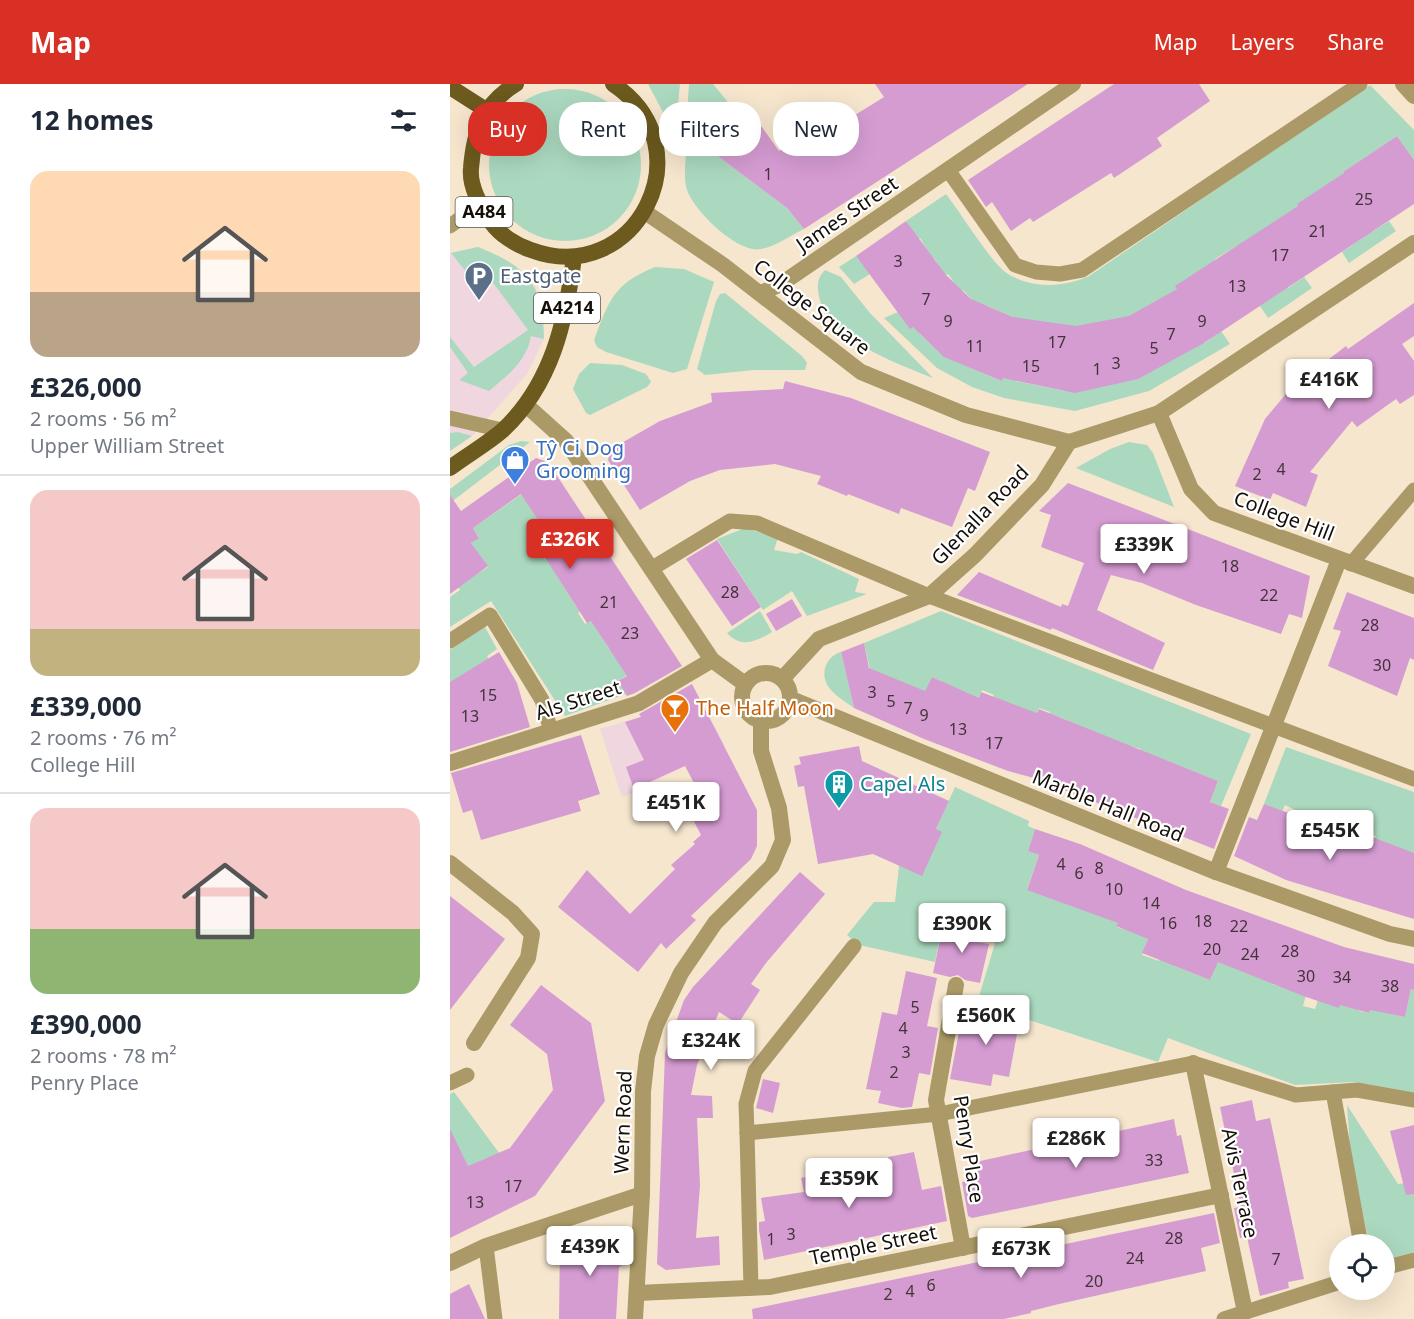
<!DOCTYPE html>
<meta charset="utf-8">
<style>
:root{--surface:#fff;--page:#f2f2f3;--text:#1f2937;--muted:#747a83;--line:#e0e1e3;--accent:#d93025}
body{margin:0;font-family:"Noto Sans",sans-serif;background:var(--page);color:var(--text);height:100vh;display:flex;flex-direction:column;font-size:22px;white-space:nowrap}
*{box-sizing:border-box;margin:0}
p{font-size:20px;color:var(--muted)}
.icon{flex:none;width:33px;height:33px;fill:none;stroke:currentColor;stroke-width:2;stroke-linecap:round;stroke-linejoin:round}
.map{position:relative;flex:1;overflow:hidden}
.panel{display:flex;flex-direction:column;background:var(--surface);width:450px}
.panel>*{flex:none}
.guide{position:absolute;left:18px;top:18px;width:570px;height:54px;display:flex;gap:12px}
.controls{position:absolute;left:879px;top:1150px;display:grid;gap:12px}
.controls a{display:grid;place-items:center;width:66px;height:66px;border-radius:50%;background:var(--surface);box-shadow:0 6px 24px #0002;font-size:30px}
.price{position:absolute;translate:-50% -51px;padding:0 14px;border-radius:6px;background:#fff;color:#222;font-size:20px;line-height:39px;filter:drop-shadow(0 2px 3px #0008)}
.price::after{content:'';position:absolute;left:50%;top:36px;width:18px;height:14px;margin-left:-9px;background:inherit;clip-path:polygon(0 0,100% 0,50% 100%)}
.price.current{background:var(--accent);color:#fff}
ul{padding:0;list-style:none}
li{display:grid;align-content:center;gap:12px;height:318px;padding:0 30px}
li+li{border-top:2px solid var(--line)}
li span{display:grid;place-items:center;height:186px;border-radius:18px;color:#555}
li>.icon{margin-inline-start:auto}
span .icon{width:108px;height:108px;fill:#fffc;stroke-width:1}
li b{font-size:26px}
h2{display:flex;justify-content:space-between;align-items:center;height:72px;padding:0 30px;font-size:26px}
.tag{padding:0 21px;border-radius:24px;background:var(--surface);box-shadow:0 6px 24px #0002;font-size:21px;line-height:54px}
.tag.current{background:var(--accent);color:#fff}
header{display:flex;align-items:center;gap:36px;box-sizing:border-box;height:84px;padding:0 30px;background:var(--accent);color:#fff}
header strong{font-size:28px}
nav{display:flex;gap:33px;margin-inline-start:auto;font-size:21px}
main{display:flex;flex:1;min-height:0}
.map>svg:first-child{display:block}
.commercial{fill:#f0d7df}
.green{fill:#abd9bf;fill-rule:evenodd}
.building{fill:#d59cd2}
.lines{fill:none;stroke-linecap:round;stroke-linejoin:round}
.service{stroke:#ab9a67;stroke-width:15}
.minor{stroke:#ab9a67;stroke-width:16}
.primary{stroke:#6c5a1e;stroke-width:16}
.labels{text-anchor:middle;stroke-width:4.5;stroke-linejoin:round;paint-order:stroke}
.number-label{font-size:16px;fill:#44323a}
.shield{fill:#fff;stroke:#5a5751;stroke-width:1.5}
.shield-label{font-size:18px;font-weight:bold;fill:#140f07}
.street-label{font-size:20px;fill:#140f07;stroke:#fff}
.service-label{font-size:20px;fill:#4e5e75;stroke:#fff;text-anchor:start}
.shop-label{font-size:20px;fill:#366cbe;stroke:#fff;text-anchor:start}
.food-label{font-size:20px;fill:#c56008;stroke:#fff;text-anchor:start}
.culture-label{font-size:20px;fill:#0d838f;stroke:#fff;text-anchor:start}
</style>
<header>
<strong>Map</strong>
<nav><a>Map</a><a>Layers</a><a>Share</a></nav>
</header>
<main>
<section class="panel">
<h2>12 homes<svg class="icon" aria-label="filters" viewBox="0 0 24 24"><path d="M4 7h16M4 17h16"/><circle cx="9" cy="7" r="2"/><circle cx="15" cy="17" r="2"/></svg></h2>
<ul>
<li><span style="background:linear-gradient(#ffd9b3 65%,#b9a48a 0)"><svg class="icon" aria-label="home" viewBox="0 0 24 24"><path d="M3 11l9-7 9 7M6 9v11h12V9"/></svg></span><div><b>£326,000</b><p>2 rooms · 56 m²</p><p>Upper William Street</p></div></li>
<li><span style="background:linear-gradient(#f6c9c9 75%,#c2b280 0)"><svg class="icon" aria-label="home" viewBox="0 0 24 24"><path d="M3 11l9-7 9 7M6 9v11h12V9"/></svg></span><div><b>£339,000</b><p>2 rooms · 76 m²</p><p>College Hill</p></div></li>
<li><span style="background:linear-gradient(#f6c9c9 65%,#8fb573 0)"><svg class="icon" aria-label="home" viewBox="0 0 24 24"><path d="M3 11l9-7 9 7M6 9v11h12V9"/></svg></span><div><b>£390,000</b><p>2 rooms · 78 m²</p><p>Penry Place</p></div></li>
</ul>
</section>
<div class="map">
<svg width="964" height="1235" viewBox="0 0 964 1235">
<rect width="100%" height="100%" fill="#f6e6ce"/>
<g class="commercial">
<path d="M28,163l38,19 19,20 9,28v25l-17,35 -55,62 -22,15v-198z"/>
<path d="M246,609l29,52 -101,52 -3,-2 -21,-66 66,-20z"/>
</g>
<g class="green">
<path d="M198,0h32l-5,51z"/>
<path d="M239,0h24l14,17 -1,6 -36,23 -4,-1z"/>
<path d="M920,1l44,45v30l-17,-24 -54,36 16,24 -8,6 21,30 17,-11 7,10 -47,32 -7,-11 19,-13 -20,-29 -44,-6 16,24 -45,30 20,30 16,-11 8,11 -44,30 -8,-12 -8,-34 -17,-25 -20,12 15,24 -41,24 16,36 16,-12 9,13 -81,47 -74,20 -71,-13 -32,-11 -35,-19 -53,-50 73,-31 -9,-13 -27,19 -6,-9 24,-18 -5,-8 -26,17 -7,-9 25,-18 -6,-10 -26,18 -5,-8 24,-17 -7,-10 40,-27c14,18 44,66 59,78 24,17 59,16 84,4zM513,206l11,12 -35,50 -19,-18zM538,222l27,12 1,29 -14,34 -47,-20 23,-30zM571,266l44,41 -49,-10z"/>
<circle cx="115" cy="81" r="76"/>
<path d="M249,58l88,66 17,21c-13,6 -29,18 -43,20 -23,5 -67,-38 -74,-59 -4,-11 -1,-29 -1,-42z"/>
<path d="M28,163c50,20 65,37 66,92l-13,-3c-4,25 -24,40 -42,55l-30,-11 9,-7 -18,-26v-10l24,30 54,-37 -48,-65 -13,8 -16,-20z"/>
<path d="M406,172l14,18 -16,10 -15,-17z"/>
<path d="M205,183l29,2 30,13 -27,87 -14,4 -67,-21 -9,-5 -3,-7c15,-39 19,-56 61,-73z"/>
<path d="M375,186l16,7 29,36 63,65c-35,-14 -107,-40 -114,-82 -2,-10 -2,-18 6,-26z"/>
<path d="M275,209l77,63 5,7 -2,7h-51l-49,5 -8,-6 19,-68 4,-7z"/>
<path d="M140,279l32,2 24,9 5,8 -4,5 -57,28 -4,-2 -13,-24 6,-15z"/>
<path d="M8,348l14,4 -22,15v-18z"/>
<path d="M71,357l9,1 -80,61v-14l59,-44z"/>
<path d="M679,358l18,3 6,8 21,54 -98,-39 34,-19z"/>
<path d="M79,405l23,50 -15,10 7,10 26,-17 -8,41 14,23 8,3 -6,4 7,11 27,-17 -19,16 16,26 20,-12 17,26 -28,18 8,13 -61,22 -74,-115 -41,26v-30l10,-7 -10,-15v-11l13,19 25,-16 -17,-24 8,-6 -6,-9z"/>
<path d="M295,444l33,10 -4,12 23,4 4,-2 58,27 -4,13 12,2 -60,22 -15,-25 -29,19 -46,-71z"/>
<path d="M310,527l12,21c-15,9 -31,17 -45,1z"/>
<path d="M491,527l310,123 -30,72 -11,-4 8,-21 -53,-21 -33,13 9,-24 -11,-3 -9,22 -62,-24 10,-23 -10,-4 -19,20 10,-25 -11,-4 -11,25 -43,-15 9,-23 -12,-5 -9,23 -32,-32 -9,-4 -7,15 -55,-23 -6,-26z"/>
<path d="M35,543l12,22 -10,7 19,30 -56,9v-45z"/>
<path d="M391,568l13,56c-7,-5 -17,-11 -23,-18 -12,-13 -7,-33 10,-38z"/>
<path d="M836,663l128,45v62l-51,16 13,-34 -11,-4 -14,35 -8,-3 11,-27 -12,-5 -13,33 -8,-3 12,-33 -10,-4 -13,32 -8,-3 12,-32 -11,-5 -12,32 -10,-4 14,-35 -10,-5 -15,35 5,-31 -11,-5z"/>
<path d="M505,703l74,34 -1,5 7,3 -7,22 11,4 -12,34 101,8 -11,30 9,3 28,-8 -12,33 17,6 18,-47 5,36 -7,16 35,14 8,-20 68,-16 -14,40 34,11 -3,11 12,3 10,-30 24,-4 18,5 -8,31 10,2 8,-29 5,28 23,5 6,-28 3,1v103l-59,-11 -60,3 -127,-47 -10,24 -181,-59 28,-93 -59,-3 -11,55 -76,-17 -12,-10 27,-33h21l4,-36 37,-37z"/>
<path d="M4,1008l54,73 -21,-7 -7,3 -5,18 -12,-22 -13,20v-83z"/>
<path d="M897,1021l51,79 16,-2v70l-29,8 -1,-15h-15l-19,-96z"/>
</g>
<g class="building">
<path d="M425,0h153l-224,145 -17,-21 -88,-66 47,-37 33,46 18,-12 2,4 36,-23 4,5 45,-28z"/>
<path d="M664,0h85l11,17 -53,37 5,8 -48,32 -3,-5 -78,49 -3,-4 -19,13 -19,-29 -6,5 -18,-27z"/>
<path d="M947,52l17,24v44l-210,139 -66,36 -63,14 -72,-15 -1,3 -58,-24 -31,-30 -3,2 -54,-73 50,-35 40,54 25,24 42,18 63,9 53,-10 48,-27 -2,-3 123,-80 -1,-2 47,-31 -1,-1z"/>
<path d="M964,219v33l-12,8 12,17v34l-14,9 -4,-5 -39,28 -5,-6 -42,51 8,3 -12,32 -33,-14 -3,7 -35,-14 30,-67 25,-30 56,-43 2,3z"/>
<path d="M335,297l66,17 139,54 -15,39 -7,-3 -16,39 -51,-19 -2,6 -51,-20 -1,2 -30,-12 4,-8 -46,-12 -55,6 -30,11 -50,29 -32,-50 3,-11 49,-28 52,-19 -1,-9 72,-4z"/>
<path d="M86,374l12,4 134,204 -47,27 -8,3 -9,-15 9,-5 -36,-55 -4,2 -48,-75 12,-8 -30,-46 -48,34 6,10 -8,5 17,23 -38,28v-99l11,16z"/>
<path d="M618,399l242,93 -8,42 -13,-4 -8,20 -85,-29 -54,-22 -31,-8 -14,35 68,33 -12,27 -101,-42 -1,2 -94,-35 22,-23 82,35 1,-3 6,2 16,-43 -43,-16 10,-32 -12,-4z"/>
<path d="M267,456l44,67 -29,19 -46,-67z"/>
<path d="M897,508l67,26v42l-4,-2 -13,38 -69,-30 13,-35 -8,-2z"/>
<path d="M342,515l10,17 -26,15 -10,-17z"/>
<path d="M414,559l5,25 56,23 7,-14 47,21 2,-6 56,21 2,-4 179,72 -8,21 19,7 -15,40 -180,-71 -26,-7 -84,-32 -70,-31 -13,-56z"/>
<path d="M49,568l18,31 13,44 -80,25v-70z"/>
<path d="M242,600l65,126v36l-6,13 -60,57 5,4 -30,29 -5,-6 -23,29 -80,-65 29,-37 43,44 45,-45 -4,-4 24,-21 -2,-2 8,-7 -13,-25 16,-8 -19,-36 -51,23 -8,-22 18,-7 -19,-38 16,-5 -2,-3z"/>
<path d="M131,651l19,59 -22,7 3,10 -100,29 -9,-30 -9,3 -12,-40z"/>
<path d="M409,662l3,15 87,40 -13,28 6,3 -20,44 -49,-22 -55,10 -14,-78 -6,1 -4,-21 7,-2 -2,-7z"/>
<path d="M814,720l98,36 2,-6 50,19v66l-128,-39 -52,-24 15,-39 8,3z"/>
<path d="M585,745l45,15 106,46 158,57 70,17v26l-3,-1 -6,28 -35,-7 -1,3 -29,-8 -1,3 -33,-11 -88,-35 -8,18 -68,-27 6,-14 -32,-13 2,-3 -91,-33 12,-35 -11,-4z"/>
<path d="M350,788l25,22 -59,69 -15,21 9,6 -22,34 -19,-12 -22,53 -6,30 21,1 1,22h-16l3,67 -4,53 23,-2 1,29 -54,5 -9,-6 8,-211 19,-53 9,-13z"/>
<path d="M0,812l55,43 -55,71z"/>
<path d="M503,838l27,6 -3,14 12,2 -9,39 -15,-3 -7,-5 -8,2 -17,-4 8,-38 9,2z"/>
<path d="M456,887l31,7 -10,48 11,2 -8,47 -11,-2 -7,34 -10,1 -24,-5 3,-12 -15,-2 16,-77 15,3z"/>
<path d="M91,901l50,38 14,78 -70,95 -85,42v-109l18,37 42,-18 43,-58 -6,-36 -37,-29z"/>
<path d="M524,918l46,16 -11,59 -16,-3 -2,12 -41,-7 9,-47 8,1z"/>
<path d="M313,995l17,4 -7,30 -17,-5z"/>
<path d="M802,1016l4,21 14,-3 34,161 -16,3 1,6 -29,8 -13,-59 -7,1 -6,-30 7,-1 -21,-100z"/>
<path d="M724,1035l3,17 4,-1 8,38 -217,45 -4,-2 -6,-34 13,-3 -4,-16z"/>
<path d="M964,1041v69l-8,1 -16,-64z"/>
<path d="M464,1068l8,38 19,-4 6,35 -183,39 -5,-30v-8l6,-1 -4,-23 43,-6 -3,-14 26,-5 2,7 60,-12 -1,-11z"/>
<path d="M764,1129l6,30 -19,5 5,23 -147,33 -28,7v2l-27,6h-251l-1,-10z"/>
<path d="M167,1151l11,14v13l-9,5 -3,52h-57l1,-78z"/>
<path d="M19,1200l16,35h-35v-25z"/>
</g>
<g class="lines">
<g class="service">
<path d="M498,86l67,95 21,7 24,2 22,-4 278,-186"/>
<path d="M0,142l29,-21"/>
<path d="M0,334l52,12"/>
<path d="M901,480l63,-74"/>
<path d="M201,485l79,-48 27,2 172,73 485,183"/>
<path d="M0,557l40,-26 52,85 9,31"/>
<path d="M404,862l-99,125 -9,33 1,29 192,-19 254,-51 103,32 61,-5 57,10"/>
<path d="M0,999l17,-8"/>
<path d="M883,1008l28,153"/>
<path d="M297,1049l4,155"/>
<path d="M36,1162l9,73"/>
<path d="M934,1184l30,-8"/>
<path d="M774,1235l116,-37"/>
</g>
<g class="minor">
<path d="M953,0l11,12"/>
<path d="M195,128l78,53 138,107 105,43 103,27"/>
<path d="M311,209l20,-9 292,-200"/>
<path d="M76,321l40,36 146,219 33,24"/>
<path d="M709,329l32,76 23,24 200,73"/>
<circle cx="316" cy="613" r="24"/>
<path d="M333,594l36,-39 110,-43 46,-41 67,-70 27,-43 90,-29 255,-170"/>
<path d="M341,615l425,173 174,62 24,5"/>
<path d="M0,679l189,-60 73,-43"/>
<path d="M0,779l63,50 19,21 -4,24 -54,85"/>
<path d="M766,788l123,-312"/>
<path d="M506,901l-20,115 27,148"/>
<path d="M743,979l52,249"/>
<path d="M0,1179l36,-17 156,-52"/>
<path d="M187,1209l133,-6 451,-92"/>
<path d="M185,1235l7,-125 1,-103 4,-35 9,-31 25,-52 34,-50 57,-57 11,-26 -4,-32 -18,-57v-30"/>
</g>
<g class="primary">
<path d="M66,0c-33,20 -42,47 -45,84 -2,19 10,39 20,54 9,13 25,23 40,28 105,39 177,-103 82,-166"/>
<path d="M0,3l36,23"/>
<path d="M0,384c17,-13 37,-24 53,-38 49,-46 63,-109 71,-173"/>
</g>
</g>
<defs>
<g id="parking-pin" transform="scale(1.5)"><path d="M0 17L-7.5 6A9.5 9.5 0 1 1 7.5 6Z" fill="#5c6f8a" stroke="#fff"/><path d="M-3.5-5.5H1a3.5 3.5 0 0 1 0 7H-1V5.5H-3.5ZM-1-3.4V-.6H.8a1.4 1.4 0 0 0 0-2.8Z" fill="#fff"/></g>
<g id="shop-pin" transform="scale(1.5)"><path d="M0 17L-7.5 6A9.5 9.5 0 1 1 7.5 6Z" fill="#3f7fe0" stroke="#fff"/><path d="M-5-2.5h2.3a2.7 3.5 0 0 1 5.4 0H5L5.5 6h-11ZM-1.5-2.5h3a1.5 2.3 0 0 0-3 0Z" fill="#fff"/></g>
<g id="bar-pin" transform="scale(1.5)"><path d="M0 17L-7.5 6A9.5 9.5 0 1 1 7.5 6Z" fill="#e8710a" stroke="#fff"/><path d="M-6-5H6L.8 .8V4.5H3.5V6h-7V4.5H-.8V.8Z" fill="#fff"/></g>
<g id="building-pin" transform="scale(1.5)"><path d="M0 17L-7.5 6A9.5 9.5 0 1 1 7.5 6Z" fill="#0f9aa8" stroke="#fff"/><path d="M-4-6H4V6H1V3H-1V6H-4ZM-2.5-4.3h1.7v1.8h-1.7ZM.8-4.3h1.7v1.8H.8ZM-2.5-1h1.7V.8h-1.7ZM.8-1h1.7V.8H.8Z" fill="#fff"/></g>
</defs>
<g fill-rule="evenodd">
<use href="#parking-pin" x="29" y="192"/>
<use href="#shop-pin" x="65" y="376"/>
<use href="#bar-pin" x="225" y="624"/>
<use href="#building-pin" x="389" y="700"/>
</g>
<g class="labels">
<g class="number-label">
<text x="318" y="96">1</text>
<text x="914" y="121">25</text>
<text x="868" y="153">21</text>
<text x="830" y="177">17</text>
<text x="448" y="183">3</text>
<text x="787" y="208">13</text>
<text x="476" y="221">7</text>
<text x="498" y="243">9</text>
<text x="752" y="243">9</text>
<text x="721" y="256">7</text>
<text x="607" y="264">17</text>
<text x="525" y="268">11</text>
<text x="704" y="270">5</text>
<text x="666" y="285">3</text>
<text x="581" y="288">15</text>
<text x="647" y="291">1</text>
<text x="831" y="391">4</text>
<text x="807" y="396">2</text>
<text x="780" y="488">18</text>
<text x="280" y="514">28</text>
<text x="819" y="517">22</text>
<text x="159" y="524">21</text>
<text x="920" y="547">28</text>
<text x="180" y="555">23</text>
<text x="932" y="587">30</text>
<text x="422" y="614">3</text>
<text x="38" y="617">15</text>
<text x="441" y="623">5</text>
<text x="458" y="630">7</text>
<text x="474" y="637">9</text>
<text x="20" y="638">13</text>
<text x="508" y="651">13</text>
<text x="544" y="665">17</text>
<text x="611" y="786">4</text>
<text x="649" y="790">8</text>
<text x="629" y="795">6</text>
<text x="664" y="811">10</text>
<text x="701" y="825">14</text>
<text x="753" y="843">18</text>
<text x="718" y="845">16</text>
<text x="789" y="848">22</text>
<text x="762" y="871">20</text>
<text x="840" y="873">28</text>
<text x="800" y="876">24</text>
<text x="856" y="898">30</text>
<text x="892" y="899">34</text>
<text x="940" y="908">38</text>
<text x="465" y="929">5</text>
<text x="453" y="950">4</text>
<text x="456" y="974">3</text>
<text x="444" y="994">2</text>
<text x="704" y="1082">33</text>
<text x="63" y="1108">17</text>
<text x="25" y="1124">13</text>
<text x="341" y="1156">3</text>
<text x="724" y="1160">28</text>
<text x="321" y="1161">1</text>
<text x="685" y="1180">24</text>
<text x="826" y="1181">7</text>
<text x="644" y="1203">20</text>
<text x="481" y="1207">6</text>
<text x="460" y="1213">4</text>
<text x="438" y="1216">2</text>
</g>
<g class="shield">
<rect x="5.5" y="113" width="57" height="30" rx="4.5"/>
<rect x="84" y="209" width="66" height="30" rx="4.5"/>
</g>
<g class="shield-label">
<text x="34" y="134">A484</text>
<text x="117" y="230">A4214</text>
</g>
<g class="street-label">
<text transform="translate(397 130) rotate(-34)" y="7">James Street</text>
<text transform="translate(362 223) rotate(38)" y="7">College Square</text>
<text transform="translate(530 431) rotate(-46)" y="7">Glenalla Road</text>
<text transform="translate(834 432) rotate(21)" y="7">College Hill</text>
<text transform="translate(128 616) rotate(-18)" y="7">Als Street</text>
<text transform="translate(658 722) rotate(22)" y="7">Marble Hall Road</text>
<text transform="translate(173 1038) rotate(-88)" y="7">Wern Road</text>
<text transform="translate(519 1065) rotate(81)" y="7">Penry Place</text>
<text transform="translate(790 1099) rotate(78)" y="7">Avis Terrace</text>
<text transform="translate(423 1161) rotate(-12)" y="7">Temple Street</text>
</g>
<g class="service-label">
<text x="50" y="199">Eastgate</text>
</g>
<g class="shop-label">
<text x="86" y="371">Tŷ Ci Dog<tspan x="86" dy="23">Grooming</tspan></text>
</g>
<g class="food-label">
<text x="246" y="631">The Half Moon</text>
</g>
<g class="culture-label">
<text x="410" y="707">Capel Als</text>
</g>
</g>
</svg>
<div class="controls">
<a><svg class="icon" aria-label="locate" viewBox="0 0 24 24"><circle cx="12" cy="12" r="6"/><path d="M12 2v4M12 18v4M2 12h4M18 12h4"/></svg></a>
</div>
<b class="price" style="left:879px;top:326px">£416K</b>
<b class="price current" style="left:120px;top:486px">£326K</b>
<b class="price" style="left:694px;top:491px">£339K</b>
<b class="price" style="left:226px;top:749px">£451K</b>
<b class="price" style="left:880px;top:777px">£545K</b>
<b class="price" style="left:512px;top:870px">£390K</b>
<b class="price" style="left:536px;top:962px">£560K</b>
<b class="price" style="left:261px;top:987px">£324K</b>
<b class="price" style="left:626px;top:1085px">£286K</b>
<b class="price" style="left:399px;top:1125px">£359K</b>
<b class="price" style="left:140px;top:1193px">£439K</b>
<b class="price" style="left:571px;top:1195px">£673K</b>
<div class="guide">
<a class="tag current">Buy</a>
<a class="tag">Rent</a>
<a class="tag">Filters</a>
<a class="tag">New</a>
</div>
</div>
</main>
